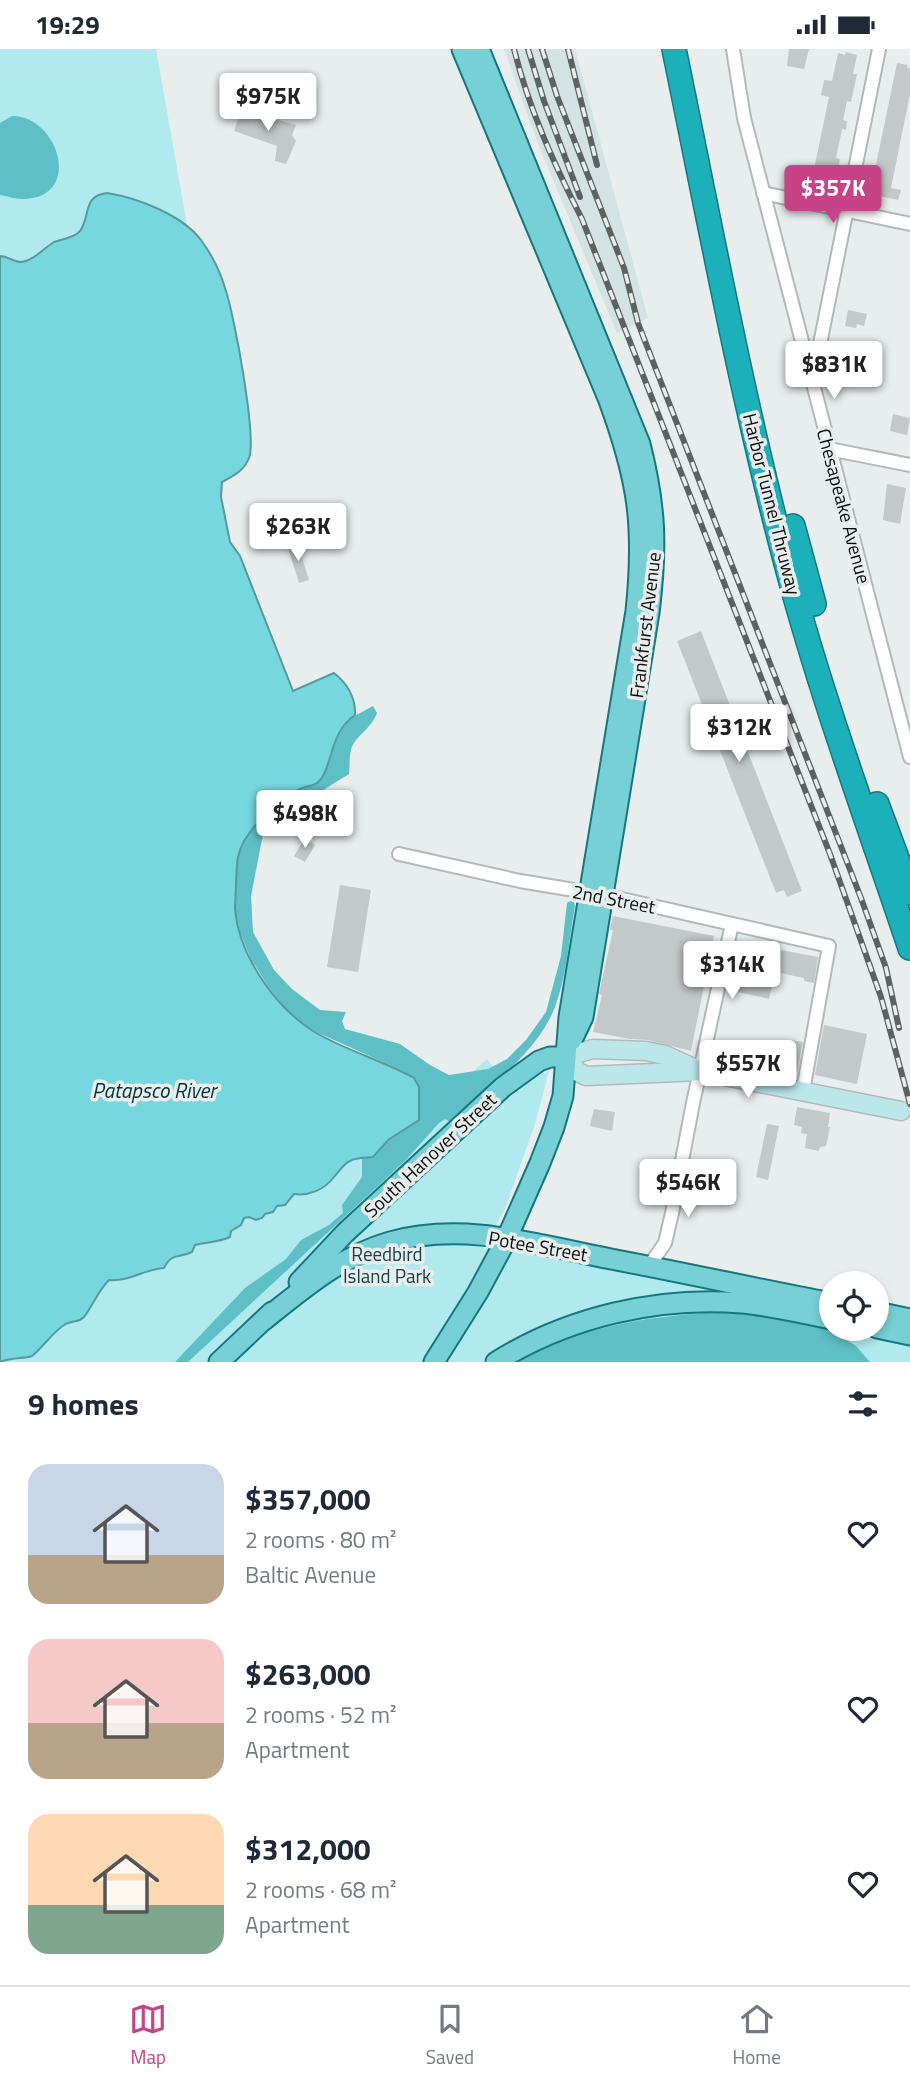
<!DOCTYPE html>
<meta charset="utf-8">
<style>
:root{--surface:#fff;--page:#f6f6f7;--text:#1f2937;--muted:#747a83;--line:#e0e1e3;--accent:#c74286}
body{margin:0;font-family:"Titillium Web",sans-serif;background:var(--page);color:var(--text);height:100vh;display:flex;flex-direction:column;font-size:26px;white-space:nowrap}
*{box-sizing:border-box;margin:0}
p{font-size:23px;color:var(--muted)}
.icon{flex:none;width:38px;height:38px;fill:none;stroke:currentColor;stroke-width:2;stroke-linecap:round;stroke-linejoin:round}
.map{position:relative;height:1313px;overflow:hidden}
.sheet{display:flex;flex-direction:column;background:var(--surface);flex:1}
.sheet>*{flex:none}
.tools{position:absolute;left:819px;top:1222px;display:grid;gap:14px}
.tools a{display:grid;place-items:center;width:70px;height:70px;border-radius:50%;background:var(--surface);box-shadow:0 4px 10px #0003;font-size:35px}
.price{position:absolute;translate:-50% -60px;padding:0 16px;border-radius:7px;background:#fff;color:#222;font-size:23px;line-height:46px;filter:drop-shadow(0 2px 4px #0008)}
.price::after{content:'';position:absolute;left:50%;top:42px;width:21px;height:16px;margin-left:-10px;background:inherit;clip-path:polygon(0 0,100% 0,50% 100%)}
.price.active{background:var(--accent);color:#fff}
ul{padding:0;list-style:none}
li{display:flex;align-items:center;gap:21px;height:175px;padding:0 28px}
li span{display:grid;place-items:center;flex:none;width:196px;height:140px;border-radius:21px;color:#555}
li>.icon{margin-inline-start:auto}
span .icon{width:84px;height:84px;fill:#fffc;stroke-width:1}
li b{font-size:30px}
h2{display:flex;justify-content:space-between;align-items:center;height:84px;padding:0 28px;font-size:30px}
.status{display:flex;justify-content:space-between;align-items:center;height:49px;padding:0 35px;background:var(--surface);direction:ltr}
.status svg{height:19px;fill:currentColor}
.menu{display:flex;justify-content:space-around;align-items:center;height:98px;border-top:2px solid var(--line);background:var(--surface);font-size:19px;color:var(--muted)}
.menu a{display:grid;justify-items:center;gap:4px}
.menu .active{color:var(--accent)}
.map>svg:first-child{display:block}
.built{fill:#d3e2e3}
.green{fill:#b0e9ee}
.forest{fill:#5ebfc7}
.water{fill:#77d7df;stroke:#569aa0;stroke-width:2}
.building{fill:#c3c8c9}
.lines{fill:none;stroke-linecap:round;stroke-linejoin:round}
.minor-casing{stroke:#b3b9b9;stroke-width:16}
.secondary-casing{stroke:#b3b9b9;stroke-width:21}
.primary-casing{stroke:#16777e;stroke-width:23}
.motorway-casing{stroke:#16777e;stroke-width:26}
.minor{stroke:#fff;stroke-width:12}
.secondary{stroke:#bbe7eb;stroke-width:18}
.primary{stroke:#77d0d6;stroke-width:19}
.motorway{stroke:#1cb0bb;stroke-width:23}
.rail-casing{stroke:#5e6161;stroke-width:6}
.rail{stroke:#e8eeee;stroke-width:3.5;stroke-dasharray:10;stroke-linecap:butt}
.labels{text-anchor:middle;stroke-width:7;stroke-linejoin:round;paint-order:stroke}
.street-label{font-size:19px;fill:#0a0c0c;stroke:#e8eeee}
.park-label{font-size:19px;fill:#144145;stroke:#e8eeee}
.water-label{font-size:21px;font-style:italic;fill:#023337;stroke:#e8eeee}
</style>
<div class="status"><b>19:29</b><svg viewBox="0 0 49 12"><path d="M0 12V9h3v3zM5 12V6h3v6zM10 12V3h3v9zM15 12V0h3v12zM26 1h20v11H26zM47 4h2v5h-2z"/></svg></div>
<div class="map">
<svg width="910" height="1313" viewBox="0 0 910 1313">
<rect width="100%" height="100%" fill="#e8eeee"/>
<path class="built" d="M504,0h71l73,269 -31,15 -79,-189z"/>
<g class="green">
<path d="M0,0h156l31,176 -46,-24 -88,42 -29,19 -8,-1 -8,-5h-8z"/>
<path d="M487,1010l24,32 18,-11 20,-9 -13,50 -31,88 -22,39 44,3 190,39 114,31v7h29l50,14v20h-910l18,-6 9,2c20,-13 30,-35 56,-40l16,-28 10,-10c20,2 36,-11 55,-12 5,-10 11,-14 22,-13 11,-13 22,-14 38,-15 7,-8 16,-13 20,-22l21,-5 12,-7 8,-1 9,-11 57,-34 10,-2 58,-38z"/>
</g>
<g class="forest">
<path d="M12,67c46,-1 73,83 10,83 -7,0 -15,-3 -22,-4v-72z"/>
<path d="M373,657l4,7c-7,18 -22,22 -26,37 -2,7 -1,16 -2,24l-55,34 -31,26 -12,62 2,36 21,38 18,19 28,21 26,2 -4,9 3,8 55,15 30,21 19,10 39,-6 19,-10 19,-19 20,-28 15,-56 6,-53 3,-2 4,1 1,4c-6,33 -8,69 -20,101 -17,45 -69,83 -104,115l-6,-3 -6,4 -33,37 -218,202h-13l70,-74 41,-29 15,-19 28,-15 14,-12 -1,-8 20,-28v-19l11,-1 15,-17 31,-21v-32l-25,-20 -80,-36 -24,-17 -21,-26 -18,-29 -11,-27 -5,-23 2,-53 8,-17 17,-21 20,-17 20,-13 14,-4 7,-7 16,-45 10,-13z"/>
<path d="M715,1263l39,3 74,13 28,18 14,16h-352c69,-37 121,-44 197,-50z"/>
</g>
<path class="water" d="M107,144c31,5 75,22 94,47 11,15 19,31 24,48 9,25 32,150 24,170 -5,13 -16,18 -27,24l-1,15 9,45 10,14 53,135 41,-18c13,10 22,25 21,42 -27,18 -22,56 -38,68 -4,3 -10,3 -15,5 -22,10 -45,32 -58,53 -8,14 -7,26 -8,41 0,9 -1,18 -1,27 4,46 39,97 78,122 31,19 69,29 101,47l5,9v33l-31,20 -15,17c-8,1 -16,0 -23,4 -7,3 -11,11 -16,16 -10,13 -25,19 -40,17l-9,11 -8,1 -4,6 -8,2 -3,4 -6,2 -7,-3 -5,1 -3,7 -10,6 -1,6c-10,5 -24,5 -35,8l-3,7c-14,7 -20,0 -28,16 -19,1 -35,14 -55,12 -11,11 -16,25 -25,37 -5,6 -13,3 -20,8 -12,8 -20,21 -32,31 -9,3 -19,1 -32,6v-1106c8,0 13,6 21,6 12,-1 23,-14 33,-20 8,-3 20,-4 26,-11 11,-15 2,-35 27,-38z"/>
<g class="building">
<path d="M789,0h20l-5,20 -17,-3z"/>
<path d="M846,3l11,3 -4,19h4l-6,28 -4,-1 -4,19 4,1 -1,9 -4,-1 -6,29 4,1 -4,18 -4,-1 -2,10 -18,-7 17,-82 -8,-2 3,-15 8,1 6,-28 7,2z"/>
<path d="M897,14l11,2 -1,3h3v26l-19,94 10,2 -3,10 -28,-6z"/>
<path d="M241,61l55,15 -4,10 4,6 -10,23 -11,-3 2,-15 -43,-15z"/>
<path d="M848,261l19,4 -3,12 -7,-2 -1,4 -11,-2z"/>
<path d="M842,294l15,4 -3,14 -19,-5 3,-12z"/>
<path d="M893,365l17,4 -3,17 -17,-4z"/>
<path d="M887,435l19,4 -6,36 -17,-4z"/>
<path d="M297,493l12,38 -10,3 -12,-38z"/>
<path d="M701,582l101,260 -15,6 -3,-7 -8,3 -99,-252z"/>
<path d="M305,789l10,7 -10,17 -11,-6z"/>
<path d="M340,836l31,5 -13,82 -31,-5z"/>
<path d="M613,867l101,20 -23,115 -43,-11 -18,-1 -37,-7 9,-37 -3,-1 14,-64h-3z"/>
<path d="M748,895l70,13 -4,26 -10,-2v-3l-29,-6 -6,27 -31,-7z"/>
<path d="M824,976l43,9 -10,50 -42,-9z"/>
<path d="M791,991l12,2 -6,30 -13,-3z"/>
<path d="M797,1058l33,6 -2,14h2l-4,19 -6,1 -1,4 -14,-3 2,-14 -6,-1 1,-6 -8,-2z"/>
<path d="M594,1060l21,3 -3,19 -22,-5z"/>
<path d="M767,1075l12,2 -11,54 -12,-3z"/>
</g>
<g class="lines">
<g class="minor-casing">
<g id="minor">
<path d="M733,0l11,69 166,639"/>
<path d="M763,144l147,31"/>
<path d="M813,330l66,-330"/>
<path d="M829,400l81,16"/>
<path d="M399,805l121,27 84,14 225,51 -26,145"/>
<path d="M649,1217l16,-23 7,-30 21,-110 39,-179"/>
</g>
</g>
<g class="secondary-casing">
<path id="secondary" d="M700,1022l-114,5 -8,-4 -14,-15 29,-8 53,2 19,4 35,16 201,40"/>
</g>
<g class="primary-casing">
<g id="primary">
<path d="M479,0l161,395c16,63 17,104 9,169l-66,404 -11,23"/>
<path d="M299,1233l46,-49 158,-146 36,-26 11,-4h14"/>
<path d="M877,1263l33,7"/>
<path d="M264,1271c39,-31 77,-64 126,-78 73,-21 149,3 221,17 74,14 147,30 220,44"/>
<path d="M877,1279l33,7"/>
<path d="M219,1313l53,-50"/>
<path d="M434,1313l44,-70 29,-54 33,-75 14,-36 9,-31 6,-79 67,-406c9,-86 2,-132 -28,-213l-146,-349"/>
<path d="M496,1313c72,-45 162,-66 246,-59 30,3 60,10 89,16"/>
</g>
</g>
<g class="motorway-casing">
<g id="motorway">
<path d="M674,0c36,175 68,350 114,522 34,127 80,252 122,377"/>
<path d="M793,477l21,78"/>
<path d="M877,755l33,89"/>
</g>
</g>
<use href="#minor" class="minor"/>
<use href="#secondary" class="secondary"/>
<use href="#primary" class="primary"/>
<use href="#motorway" class="motorway"/>
<g class="rail-casing">
<g id="rail">
<path d="M514,0c15,60 40,115 68,170l248,635 51,143 29,107"/>
<path d="M528,0l16,52 36,96"/>
<path d="M542,0l15,47 67,172 14,55 223,575 25,70 13,60"/>
<path d="M568,0l29,116"/>
</g>
</g>
<use href="#rail" class="rail"/>
</g>
<g class="labels">
<g class="street-label">
<text transform="translate(772 455) rotate(76)" y="7">Harbor Tunnel Thruway</text>
<text transform="translate(844 457) rotate(75)" y="7">Chesapeake Avenue</text>
<text transform="translate(645 576) rotate(-83)" y="7">Frankfurst Avenue</text>
<text transform="translate(614 850) rotate(11)" y="7">2nd Street</text>
<text transform="translate(430 1106) rotate(-43)" y="7">South Hanover Street</text>
<text transform="translate(538 1197) rotate(10)" y="7">Potee Street</text>
</g>
<g class="park-label">
<text x="387" y="1212">Reedbird<tspan x="387" dy="22">Island Park</tspan></text>
</g>
<g class="water-label">
<text x="154" y="1049">Patapsco River</text>
</g>
</g>
</svg>
<div class="tools">
<a><svg class="icon" aria-label="locate" viewBox="0 0 24 24"><circle cx="12" cy="12" r="6"/><path d="M12 2v4M12 18v4M2 12h4M18 12h4"/></svg></a>
</div>
<b class="price" style="left:268px;top:84px">$975K</b>
<b class="price active" style="left:833px;top:176px">$357K</b>
<b class="price" style="left:834px;top:352px">$831K</b>
<b class="price" style="left:298px;top:514px">$263K</b>
<b class="price" style="left:739px;top:715px">$312K</b>
<b class="price" style="left:305px;top:801px">$498K</b>
<b class="price" style="left:732px;top:952px">$314K</b>
<b class="price" style="left:748px;top:1051px">$557K</b>
<b class="price" style="left:688px;top:1170px">$546K</b>
</div>
<section class="sheet">
<h2>9 homes<svg class="icon" aria-label="filters" viewBox="0 0 24 24"><path d="M4 7h16M4 17h16"/><circle cx="9" cy="7" r="2"/><circle cx="15" cy="17" r="2"/></svg></h2>
<ul>
<li><span style="background:linear-gradient(#c9d6e8 65%,#b9a48a 0)"><svg class="icon" aria-label="home" viewBox="0 0 24 24"><path d="M3 11l9-7 9 7M6 9v11h12V9"/></svg></span><div><b>$357,000</b><p>2 rooms · 80 m²</p><p>Baltic Avenue</p></div><svg class="icon" aria-label="heart" viewBox="0 0 24 24"><path d="M12 20l-8-8c-3-5 5-10 8-4 3-6 11-1 8 4z"/></svg></li>
<li><span style="background:linear-gradient(#f6c9c9 60%,#b9a48a 0)"><svg class="icon" aria-label="home" viewBox="0 0 24 24"><path d="M3 11l9-7 9 7M6 9v11h12V9"/></svg></span><div><b>$263,000</b><p>2 rooms · 52 m²</p><p>Apartment</p></div><svg class="icon" aria-label="heart" viewBox="0 0 24 24"><path d="M12 20l-8-8c-3-5 5-10 8-4 3-6 11-1 8 4z"/></svg></li>
<li><span style="background:linear-gradient(#ffd9b3 65%,#7fa58c 0)"><svg class="icon" aria-label="home" viewBox="0 0 24 24"><path d="M3 11l9-7 9 7M6 9v11h12V9"/></svg></span><div><b>$312,000</b><p>2 rooms · 68 m²</p><p>Apartment</p></div><svg class="icon" aria-label="heart" viewBox="0 0 24 24"><path d="M12 20l-8-8c-3-5 5-10 8-4 3-6 11-1 8 4z"/></svg></li>
</ul>
</section>
<nav class="menu">
<a class="active"><svg class="icon" aria-label="map" viewBox="0 0 24 24"><path d="M3 6l6-2 6 2 6-2v14l-6 2-6-2-6 2zM9 4v14M15 6v14"/></svg>Map</a>
<a><svg class="icon" aria-label="saved" viewBox="0 0 24 24"><path d="M7 4h10v16l-5-4-5 4z"/></svg>Saved</a>
<a><svg class="icon" aria-label="home" viewBox="0 0 24 24"><path d="M3 11l9-7 9 7M6 9v11h12V9"/></svg>Home</a>
</nav>
